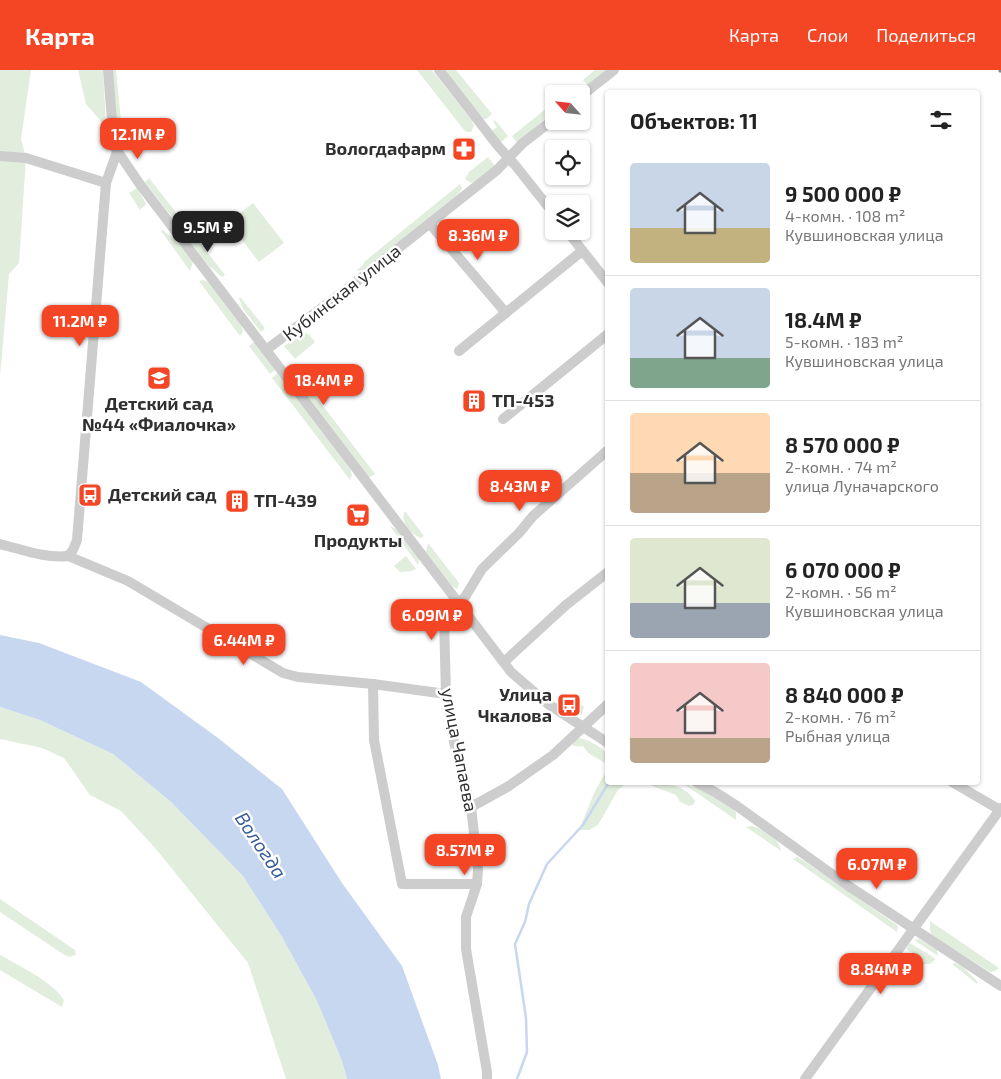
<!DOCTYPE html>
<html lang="ru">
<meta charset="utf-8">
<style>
:root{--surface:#fff;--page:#f2f2f2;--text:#222;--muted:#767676;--line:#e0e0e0;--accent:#f44525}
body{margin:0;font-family:"Exo 2",sans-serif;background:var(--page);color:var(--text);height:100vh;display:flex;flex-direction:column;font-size:19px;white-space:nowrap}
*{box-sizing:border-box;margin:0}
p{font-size:16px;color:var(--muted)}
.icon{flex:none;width:28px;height:28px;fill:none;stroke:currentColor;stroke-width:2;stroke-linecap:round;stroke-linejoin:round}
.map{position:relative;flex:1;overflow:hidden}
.details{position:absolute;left:605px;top:20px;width:375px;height:695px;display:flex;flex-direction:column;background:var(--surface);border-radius:5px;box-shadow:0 1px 4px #0004}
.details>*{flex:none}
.needle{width:32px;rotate:297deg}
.tools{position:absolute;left:545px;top:15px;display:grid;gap:10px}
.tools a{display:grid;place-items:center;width:45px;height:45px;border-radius:5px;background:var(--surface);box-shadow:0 1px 4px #0004;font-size:25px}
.price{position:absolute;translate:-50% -42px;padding:0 11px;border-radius:10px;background:var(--accent);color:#fff;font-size:16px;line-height:32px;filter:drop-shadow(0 1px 2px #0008)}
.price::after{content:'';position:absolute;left:50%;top:30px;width:15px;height:11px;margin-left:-8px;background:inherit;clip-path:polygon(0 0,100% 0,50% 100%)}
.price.current{background:#222;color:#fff}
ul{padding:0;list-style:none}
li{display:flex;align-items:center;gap:15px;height:125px;padding:0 25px}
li+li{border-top:1px solid var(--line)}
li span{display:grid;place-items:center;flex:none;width:140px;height:100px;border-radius:5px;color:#555}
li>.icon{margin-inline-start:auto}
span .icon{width:60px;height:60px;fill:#fffc;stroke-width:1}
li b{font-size:21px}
h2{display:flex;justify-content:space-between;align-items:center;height:60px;padding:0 25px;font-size:21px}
header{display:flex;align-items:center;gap:30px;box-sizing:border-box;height:70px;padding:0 25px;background:var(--accent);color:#fff}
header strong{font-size:24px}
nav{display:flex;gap:28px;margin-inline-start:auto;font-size:18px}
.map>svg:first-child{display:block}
.green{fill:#e2eedd}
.water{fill:#c7d7ef}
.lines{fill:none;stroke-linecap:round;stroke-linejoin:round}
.stream{stroke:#c7d7ef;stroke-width:2.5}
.minor{stroke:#cdcdcd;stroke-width:10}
.rail{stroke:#858585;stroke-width:2.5;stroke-dasharray:5 4;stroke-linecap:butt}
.labels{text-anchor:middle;stroke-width:5;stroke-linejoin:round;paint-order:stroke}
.poi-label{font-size:18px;font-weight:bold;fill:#303030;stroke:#fff;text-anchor:start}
.street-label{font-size:18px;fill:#303030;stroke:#fff}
.water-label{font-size:19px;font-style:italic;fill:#365c99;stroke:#fff}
</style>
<header>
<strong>Карта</strong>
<nav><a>Карта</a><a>Слои</a><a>Поделиться</a></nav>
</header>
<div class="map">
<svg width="1001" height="1009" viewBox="0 0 1001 1009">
<rect width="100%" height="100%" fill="#fff"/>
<g class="green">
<path d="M0,0h31l-10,69 5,19 -7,105 -10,11 -9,103z"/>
<path d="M78,0h25l3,54 -1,2 -19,-22z"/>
<path d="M112,0h4l6,61 5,15 -9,-6z"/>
<path d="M417,0h15l40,51 2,5 -3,6h-4l-3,-2z"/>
<path d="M444,0h12l36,44 -6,5h-3z"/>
<path d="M595,0h11l-19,15 -4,-5z"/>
<path d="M547,38l1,4 -1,5 -30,26 -5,-7z"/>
<path d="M495,50l13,16 -8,7 -9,-11 6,-5 -4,-5z"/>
<path d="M488,87l7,9 -21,16 -3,1 -6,-4 4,-7z"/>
<path d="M149,108l76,97 -3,2 -14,-12 -63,-83z"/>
<path d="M460,114l2,4 -3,6 -95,76 -8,1 7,-6 1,-3z"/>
<path d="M137,118l9,16 -6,6 -11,-17z"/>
<path d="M253,133l31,40 -25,19 -31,-40z"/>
<path d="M163,160l18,16 12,16 -3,9 -29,-40z"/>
<path d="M203,210l5,2 33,43 2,6 -3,5 -41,-55z"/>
<path d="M239,228h2l24,30 -4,4 -18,-23z"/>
<path d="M303,263l6,1 6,8 -20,17 -11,-13z"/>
<path d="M254,272l21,28 -5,4 -21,-28z"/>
<path d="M291,294l84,110 -6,4 -84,-109z"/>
<path d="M278,303l72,96 2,6 -2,5 -78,-102z"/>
<path d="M405,441l19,25 -3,2c-10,-3 -22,-17 -16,-27z"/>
<path d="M390,456l6,3 23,29 -1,7z"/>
<path d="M428,473l31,40 -2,6 -5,-3 -26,-34z"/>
<path d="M406,486l10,13 -4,2 -12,1 -6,-6z"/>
<path d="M575,630l9,7 -2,7 -2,1 -10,-7z"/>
<path d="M0,637l40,13 73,34 58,48 72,74 39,61 35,64 25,60 5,18h-61l-38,-116 -92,-114 -35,-38 -31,-16 -26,-37 -22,-10 -42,-9z"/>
<path d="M579,668c10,1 21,9 28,15v11l-19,-11 -5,-7c-4,1 -9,1 -11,-2l3,-5z"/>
<path d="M607,700l1,12 19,1 -9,7 -20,35 -9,5h-10l16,-39z"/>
<path d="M650,713c16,-1 36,3 45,18l-2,4 -4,1 -9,-4 -4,-7 -24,-9z"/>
<path d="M684,714c18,5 39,14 52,28v8z"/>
<path d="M752,756c11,3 28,13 29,25l-35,-24z"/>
<path d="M797,787l7,4 93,64 1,2 -1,5 -104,-73z"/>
<path d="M0,829l75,51 1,5 -7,2 -6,-3 -63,-42z"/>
<path d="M930,851l69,47 -4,3 -5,1 -57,-36 -3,-5z"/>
<path d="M919,869l18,11 1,6 -24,-16z"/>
<path d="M910,873l26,16 -6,5h-7l-7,-9 -10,-6z"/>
<path d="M0,885c19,11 52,26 64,45l-2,7 -62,-37z"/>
<path d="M955,893l8,4 15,15 -1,2 -25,-20z"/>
</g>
<path class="water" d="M0,565l39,8 102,39 77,56 64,51 60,94 60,83 36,99 3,14h-94l-5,-18 -25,-60 -35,-64 -39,-61 -72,-74 -58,-48 -73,-34 -40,-13z"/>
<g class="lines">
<path class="stream" d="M517,1009l10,-27 -1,-34 -11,-74 10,-22 4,-18 18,-40 36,-39 26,-43"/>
<g class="minor">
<path d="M108,0l6,76 25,37 372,489 37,32 60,39"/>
<path d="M439,0l59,76 17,19 39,49"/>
<path d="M581,26l33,-26"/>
<path d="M0,86l26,2 80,25"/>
<path d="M430,154l76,89"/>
<path d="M567,161l41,52"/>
<path d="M266,280l81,-61 150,-119 26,-27 31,-24"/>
<path d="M459,281l123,-100"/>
<path d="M503,349l105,-85"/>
<path d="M0,474c21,5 46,15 68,12l60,25 155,92 15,4 75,7 73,10"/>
<path d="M68,486l5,-6 4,-10 29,-357 11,-31"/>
<path d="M504,592l62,-57 42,-33"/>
<path d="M373,614l1,56 28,144h75"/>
<path d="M696,712l19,10 22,14 110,79 154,101"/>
<path d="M952,712l48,28"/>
<path d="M471,737l38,-21 44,-31 55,-51"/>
<path d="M487,1009v-7l-21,-123v-32l11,-33 1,-15 -7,-62 -17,-65 -8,-48 -2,-75 7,-10 14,-12 17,-28 37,-36 14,-17 75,-66"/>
<path d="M805,1009l196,-271"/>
</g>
<path class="rail" d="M999,0l2,2"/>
</g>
<defs>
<g id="pharmacy-square" transform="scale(1.25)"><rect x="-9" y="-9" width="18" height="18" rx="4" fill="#f44525" stroke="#fff"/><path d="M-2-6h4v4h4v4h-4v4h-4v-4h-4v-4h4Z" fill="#fff"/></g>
<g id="school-square" transform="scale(1.25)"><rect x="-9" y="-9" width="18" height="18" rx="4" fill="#f44525" stroke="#fff"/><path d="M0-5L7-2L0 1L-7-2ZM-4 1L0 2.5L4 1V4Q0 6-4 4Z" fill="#fff"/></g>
<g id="building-square" transform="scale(1.25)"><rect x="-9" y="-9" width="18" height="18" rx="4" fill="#f44525" stroke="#fff"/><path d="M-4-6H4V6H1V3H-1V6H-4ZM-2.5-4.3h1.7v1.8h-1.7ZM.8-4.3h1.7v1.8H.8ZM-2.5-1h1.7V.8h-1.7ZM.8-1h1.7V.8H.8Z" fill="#fff"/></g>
<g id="bus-square" transform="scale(1.25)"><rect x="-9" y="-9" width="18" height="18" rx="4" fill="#f44525" stroke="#fff"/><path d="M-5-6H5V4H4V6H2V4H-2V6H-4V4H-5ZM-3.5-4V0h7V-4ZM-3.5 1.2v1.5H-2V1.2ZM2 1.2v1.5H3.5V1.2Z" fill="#fff"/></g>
<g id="supermarket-square" transform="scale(1.25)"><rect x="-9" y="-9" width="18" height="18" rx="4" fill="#f44525" stroke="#fff"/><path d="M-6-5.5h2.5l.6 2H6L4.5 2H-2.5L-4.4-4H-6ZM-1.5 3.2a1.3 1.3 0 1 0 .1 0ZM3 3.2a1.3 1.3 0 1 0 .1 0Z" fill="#fff"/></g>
</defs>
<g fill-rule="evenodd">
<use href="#pharmacy-square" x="464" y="79"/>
<use href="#school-square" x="159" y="308"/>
<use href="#building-square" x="474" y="331"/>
<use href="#bus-square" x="90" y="425"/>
<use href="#building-square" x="237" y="431"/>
<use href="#supermarket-square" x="358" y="445"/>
<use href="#bus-square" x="569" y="635"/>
</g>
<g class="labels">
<g class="poi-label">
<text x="446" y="85" text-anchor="end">Вологдафарм</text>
<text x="492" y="337">ТП-453</text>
<text x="159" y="340" text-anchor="middle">Детский сад<tspan x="159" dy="21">№44 «Фиалочка»</tspan></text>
<text x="108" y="431">Детский сад</text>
<text x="254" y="437">ТП-439</text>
<text x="358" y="477" text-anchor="middle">Продукты</text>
<text x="552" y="631" text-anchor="end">Улица<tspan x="552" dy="21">Чкалова</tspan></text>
</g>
<g class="street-label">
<text transform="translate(342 223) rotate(-38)" y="6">Кубинская улица</text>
<text transform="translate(459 680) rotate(79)" y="6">улица Чапаева</text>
</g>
<g class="water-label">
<text transform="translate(261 775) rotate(56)" y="7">Вологда</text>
</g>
</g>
</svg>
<div class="tools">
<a><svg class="needle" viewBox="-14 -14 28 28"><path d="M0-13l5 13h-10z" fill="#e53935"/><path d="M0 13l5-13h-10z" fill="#767676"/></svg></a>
<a><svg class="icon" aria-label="locate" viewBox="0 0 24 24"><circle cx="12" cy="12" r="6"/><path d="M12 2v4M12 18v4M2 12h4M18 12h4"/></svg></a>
<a><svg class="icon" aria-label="layers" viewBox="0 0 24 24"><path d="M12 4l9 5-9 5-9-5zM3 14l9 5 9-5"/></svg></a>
</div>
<b class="price" style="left:138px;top:90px">12.1M ₽</b>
<b class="price current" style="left:208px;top:183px">9.5M ₽</b>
<b class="price" style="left:478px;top:191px">8.36M ₽</b>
<b class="price" style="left:80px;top:277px">11.2M ₽</b>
<b class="price" style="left:324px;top:336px">18.4M ₽</b>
<b class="price" style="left:520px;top:442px">8.43M ₽</b>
<b class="price" style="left:432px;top:571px">6.09M ₽</b>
<b class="price" style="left:244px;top:596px">6.44M ₽</b>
<b class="price" style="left:465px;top:806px">8.57M ₽</b>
<b class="price" style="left:877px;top:820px">6.07M ₽</b>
<b class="price" style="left:881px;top:925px">8.84M ₽</b>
<section class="details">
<h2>Объектов: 11<svg class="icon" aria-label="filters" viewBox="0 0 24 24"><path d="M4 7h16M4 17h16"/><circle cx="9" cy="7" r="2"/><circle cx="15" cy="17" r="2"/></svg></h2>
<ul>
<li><span style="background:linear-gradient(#c9d6e8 65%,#c2b280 0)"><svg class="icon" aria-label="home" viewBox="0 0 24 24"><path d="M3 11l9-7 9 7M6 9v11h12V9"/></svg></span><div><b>9 500 000 ₽</b><p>4-комн. · 108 m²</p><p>Кувшиновская улица</p></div></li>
<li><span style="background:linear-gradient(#c9d6e8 70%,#7fa58c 0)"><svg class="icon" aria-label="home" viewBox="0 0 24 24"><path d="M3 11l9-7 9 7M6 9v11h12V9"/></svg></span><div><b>18.4M ₽</b><p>5-комн. · 183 m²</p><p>Кувшиновская улица</p></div></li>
<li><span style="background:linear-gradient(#ffd9b3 60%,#b9a48a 0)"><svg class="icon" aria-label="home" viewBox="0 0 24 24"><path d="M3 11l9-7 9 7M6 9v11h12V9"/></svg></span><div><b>8 570 000 ₽</b><p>2-комн. · 74 m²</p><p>улица Луначарского</p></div></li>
<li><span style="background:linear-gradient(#dfe7d0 65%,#9aa5b1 0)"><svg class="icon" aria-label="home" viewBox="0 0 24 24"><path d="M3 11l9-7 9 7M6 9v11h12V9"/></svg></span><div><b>6 070 000 ₽</b><p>2-комн. · 56 m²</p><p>Кувшиновская улица</p></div></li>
<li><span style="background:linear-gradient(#f6c9c9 75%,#b9a48a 0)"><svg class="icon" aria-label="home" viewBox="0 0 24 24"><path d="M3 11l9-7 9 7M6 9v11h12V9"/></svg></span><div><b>8 840 000 ₽</b><p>2-комн. · 76 m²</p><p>Рыбная улица</p></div></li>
</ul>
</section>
</div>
